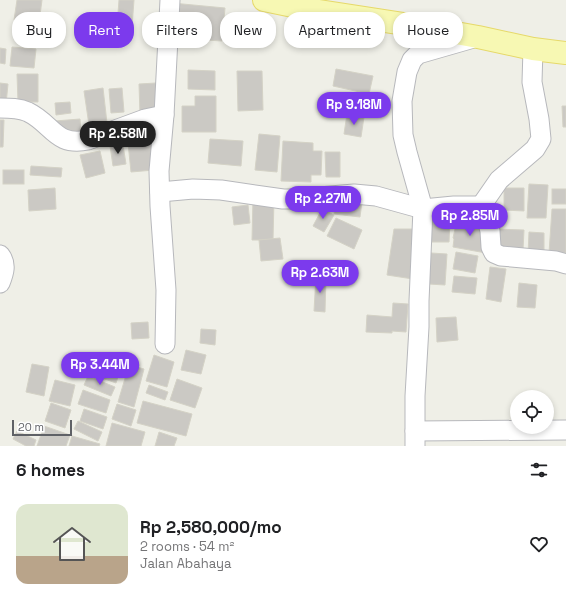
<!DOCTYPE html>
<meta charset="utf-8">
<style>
:root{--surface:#fff;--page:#f2f2f2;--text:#202124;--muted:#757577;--accent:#7c3aed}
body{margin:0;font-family:"Space Grotesk",sans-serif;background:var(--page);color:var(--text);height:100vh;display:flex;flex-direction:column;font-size:15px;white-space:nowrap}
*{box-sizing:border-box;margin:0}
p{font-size:13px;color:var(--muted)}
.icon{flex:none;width:22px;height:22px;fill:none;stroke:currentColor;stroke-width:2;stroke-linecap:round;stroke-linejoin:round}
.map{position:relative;height:446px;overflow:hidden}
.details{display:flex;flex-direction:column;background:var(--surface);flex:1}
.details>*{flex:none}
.guide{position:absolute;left:12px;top:12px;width:542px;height:36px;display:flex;gap:8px}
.fabs{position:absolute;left:510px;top:390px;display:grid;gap:8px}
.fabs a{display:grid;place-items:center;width:44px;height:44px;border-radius:50%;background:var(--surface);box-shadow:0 2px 6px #0003;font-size:20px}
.scale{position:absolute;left:12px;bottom:10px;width:60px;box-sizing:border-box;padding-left:4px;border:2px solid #5f6166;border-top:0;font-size:11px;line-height:14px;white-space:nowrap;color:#5f6166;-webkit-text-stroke:3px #fff;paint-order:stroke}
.price{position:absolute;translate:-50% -34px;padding:0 9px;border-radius:14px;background:var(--accent);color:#fff;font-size:13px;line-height:26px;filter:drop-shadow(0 1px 2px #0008)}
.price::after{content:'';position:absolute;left:50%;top:24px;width:12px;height:9px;margin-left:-6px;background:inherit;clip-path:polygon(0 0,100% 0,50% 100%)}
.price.current{background:#222;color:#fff}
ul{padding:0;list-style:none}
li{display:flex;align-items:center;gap:12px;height:100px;padding:0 16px}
li span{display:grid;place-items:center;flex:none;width:112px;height:80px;border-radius:12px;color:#555}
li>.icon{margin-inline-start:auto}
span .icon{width:48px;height:48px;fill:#fffc;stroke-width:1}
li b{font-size:17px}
h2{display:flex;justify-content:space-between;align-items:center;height:48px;padding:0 16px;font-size:17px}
.pill{padding:0 14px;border-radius:16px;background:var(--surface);box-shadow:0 2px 6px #0003;font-size:14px;line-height:36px}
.pill.current{background:var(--accent);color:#fff}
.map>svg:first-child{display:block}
.building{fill:#cbc9c4;stroke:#d4d2c6}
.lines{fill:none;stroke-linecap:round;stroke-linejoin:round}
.street-casing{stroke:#b7b8bc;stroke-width:21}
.primary-casing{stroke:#e6d96a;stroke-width:24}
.street{stroke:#fff;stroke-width:19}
.primary{stroke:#f7f8b3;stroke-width:22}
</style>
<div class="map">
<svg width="566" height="446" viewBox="0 0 566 446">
<rect width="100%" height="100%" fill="#efefe7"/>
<g class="building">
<path d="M17,0h25l-3,23 -25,-3z"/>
<path d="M119,0h15l-2,27 -15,-1z"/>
<path d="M172,3l53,5 -3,33 -16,-1 2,-15 -38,-4z"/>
<path d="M12,47l24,2 -2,19 -24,-2z"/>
<path d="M0,48l6,1 -1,15 -5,-1z"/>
<path d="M336,69l37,7 -4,18 -36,-8z"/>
<path d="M188,70l27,1v19l-27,-1z"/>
<path d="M237,71h25l1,39 -25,1z"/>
<path d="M17,74h21v28h-20z"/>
<path d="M0,83l8,1 -2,20 -6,-1z"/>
<path d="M156,83l1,30 -17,1 -1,-30z"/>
<path d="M103,88l4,35 -18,2 -5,-34z"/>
<path d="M122,88l2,24 -13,1 -2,-24z"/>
<path d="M347,94l20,4 -3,14 -20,-4z"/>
<path d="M195,96h21v36h-34v-26h13z"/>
<path d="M70,102l1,11 -15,2 -1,-12z"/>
<path d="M562,106h4v21h-3z"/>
<path d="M347,114l17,3 -3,20 -17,-3z"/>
<path d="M80,119l1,13 -25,2 -1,-13z"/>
<path d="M0,120h4l-1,27h-3z"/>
<path d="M259,134l21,2 -3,36 -22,-2z"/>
<path d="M210,139l33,2 -2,25 -33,-3z"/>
<path d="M151,141l3,29 -23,2 -3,-29z"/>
<path d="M283,141l30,2v8h9l-1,24h-10v7l-30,-1z"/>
<path d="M123,145l3,19 -13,2 -3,-20z"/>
<path d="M100,151l5,22 -19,5 -6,-23z"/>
<path d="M325,152h15v25h-14z"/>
<path d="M31,166l31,2 -1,9 -31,-2z"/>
<rect x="3" y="170" width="21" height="14"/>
<path d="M529,184l19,1 -2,33h-19z"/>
<path d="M55,188l1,21 -27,2 -1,-21z"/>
<path d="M504,188h20v23l-20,-1z"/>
<rect x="552" y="189" width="14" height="15"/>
<path d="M337,197l25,4 -2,16 -26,-3z"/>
<path d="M253,198h21l-1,42h-21z"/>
<path d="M248,205l2,18 -16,2 -2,-18z"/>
<path d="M322,209l12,6 -10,17 -11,-6z"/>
<path d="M552,209h14v44h-17z"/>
<path d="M336,218l26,12 -8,19 -27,-13z"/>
<path d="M457,220l28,5 1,28 -33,-6 1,-8 -1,-1z"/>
<path d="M431,222h19l-1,20h-18z"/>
<path d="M394,229h24l-5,50 -26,-4z"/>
<path d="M496,229l28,1 -1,20 -29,-2z"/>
<path d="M529,232l15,1v22h-16z"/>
<path d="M280,238l3,21 -22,2 -2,-21z"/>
<path d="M456,252l22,4 -3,17 -22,-4z"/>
<path d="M431,253l16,1 -2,31 -16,-1z"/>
<path d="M490,267l16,2 -5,33 -15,-3z"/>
<path d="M316,276l10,1 -1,35 -11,-1z"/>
<path d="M454,276l23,2 -2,16 -23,-2z"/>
<path d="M519,283l18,2 -2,23 -18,-1z"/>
<path d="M393,303l15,1 -2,28 -14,-1v2l-26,-1 1,-17 25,2z"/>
<path d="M456,317l2,23 -21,2 -1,-24z"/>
<path d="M148,322l1,16 -17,1 -1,-16z"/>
<path d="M201,329l15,1 -1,15 -15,-2z"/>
<path d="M186,350l20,5 -5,19 -20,-4z"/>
<path d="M154,355l20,7 -7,25 -21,-6z"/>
<path d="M89,360l31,11 -4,12 -31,-11z"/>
<path d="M32,364l17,3 -5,29 -18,-4z"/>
<path d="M129,365l15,4 -10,38 -16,-5z"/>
<path d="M88,376l27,11 -4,9 -27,-11z"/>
<path d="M177,379l25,9 -7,20 -25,-8z"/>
<path d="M55,380l20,5 -5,21 -21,-5z"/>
<path d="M149,385l19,7 -3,8 -19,-7z"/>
<path d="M83,390l27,10 -4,13 -28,-9z"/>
<path d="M143,401l49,13 -6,22 -49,-13z"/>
<path d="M51,403l20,7 -6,18 -20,-7z"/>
<path d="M117,404l19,6 -5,16 -19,-7z"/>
<path d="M84,409l23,8 -4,12 -23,-8z"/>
<path d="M78,421l24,11 -4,9 -24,-12z"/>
<path d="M112,423l33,9 -4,14h-35z"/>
<path d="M44,426l26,9 -4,11h-29z"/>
<path d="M17,431l19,9 -2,6h-8l-13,-7z"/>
<path d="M159,432l18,6 -3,8h-19z"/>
<path d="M72,436l28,8 -1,2h-30z"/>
</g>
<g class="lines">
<g class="street-casing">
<g id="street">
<path d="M0,108c10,0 19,0 28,4 25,12 27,35 60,28l57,-21 19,-4"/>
<path d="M160,192l33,-3 28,1 62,9h13l58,-5 22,2 47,13 31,-3h27"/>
<path d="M481,206l18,-26 36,-31 6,-10 -2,-20 -7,-37 1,-33"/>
<path d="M481,206l5,9 4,16 1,16 3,6 7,3 55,5 10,3"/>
<path d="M0,255c7,9 4,18 0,28"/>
<path d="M165,344l1,-54 -6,-84 -1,-35 5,-56 6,-115"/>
<path d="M415,431l151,-1"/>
<path d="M415,446v-50l4,-69v-26l4,-92 -16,-57 -4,-17 -1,-34 5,-29 5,-12 6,-6 59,-17"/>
</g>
</g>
<g class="primary-casing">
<path id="primary" d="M264,0l48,10 105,16 61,11 55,12 33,4"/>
</g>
<use href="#street" class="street"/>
<use href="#primary" class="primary"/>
</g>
</svg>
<div class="fabs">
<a><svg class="icon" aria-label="locate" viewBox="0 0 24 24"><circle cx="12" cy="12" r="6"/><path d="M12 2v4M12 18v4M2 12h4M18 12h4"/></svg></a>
</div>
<div class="scale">20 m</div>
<b class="price" style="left:354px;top:126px">Rp 9.18M</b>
<b class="price current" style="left:118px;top:155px">Rp 2.58M</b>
<b class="price" style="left:323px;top:220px">Rp 2.27M</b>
<b class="price" style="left:470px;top:237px">Rp 2.85M</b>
<b class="price" style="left:320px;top:294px">Rp 2.63M</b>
<b class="price" style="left:100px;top:386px">Rp 3.44M</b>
<div class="guide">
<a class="pill">Buy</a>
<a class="pill current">Rent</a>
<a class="pill">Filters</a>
<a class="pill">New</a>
<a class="pill">Apartment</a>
<a class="pill">House</a>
</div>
</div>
<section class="details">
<h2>6 homes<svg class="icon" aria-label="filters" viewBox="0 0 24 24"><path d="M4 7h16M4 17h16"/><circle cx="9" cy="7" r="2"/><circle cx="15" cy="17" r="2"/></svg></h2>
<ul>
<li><span style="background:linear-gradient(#dfe7d0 65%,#b9a48a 0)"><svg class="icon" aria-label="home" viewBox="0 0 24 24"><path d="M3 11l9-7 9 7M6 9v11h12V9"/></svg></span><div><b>Rp 2,580,000/mo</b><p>2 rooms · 54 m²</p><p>Jalan Abahaya</p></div><svg class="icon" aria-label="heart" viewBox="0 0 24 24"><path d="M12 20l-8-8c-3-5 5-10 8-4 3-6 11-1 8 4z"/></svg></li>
</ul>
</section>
